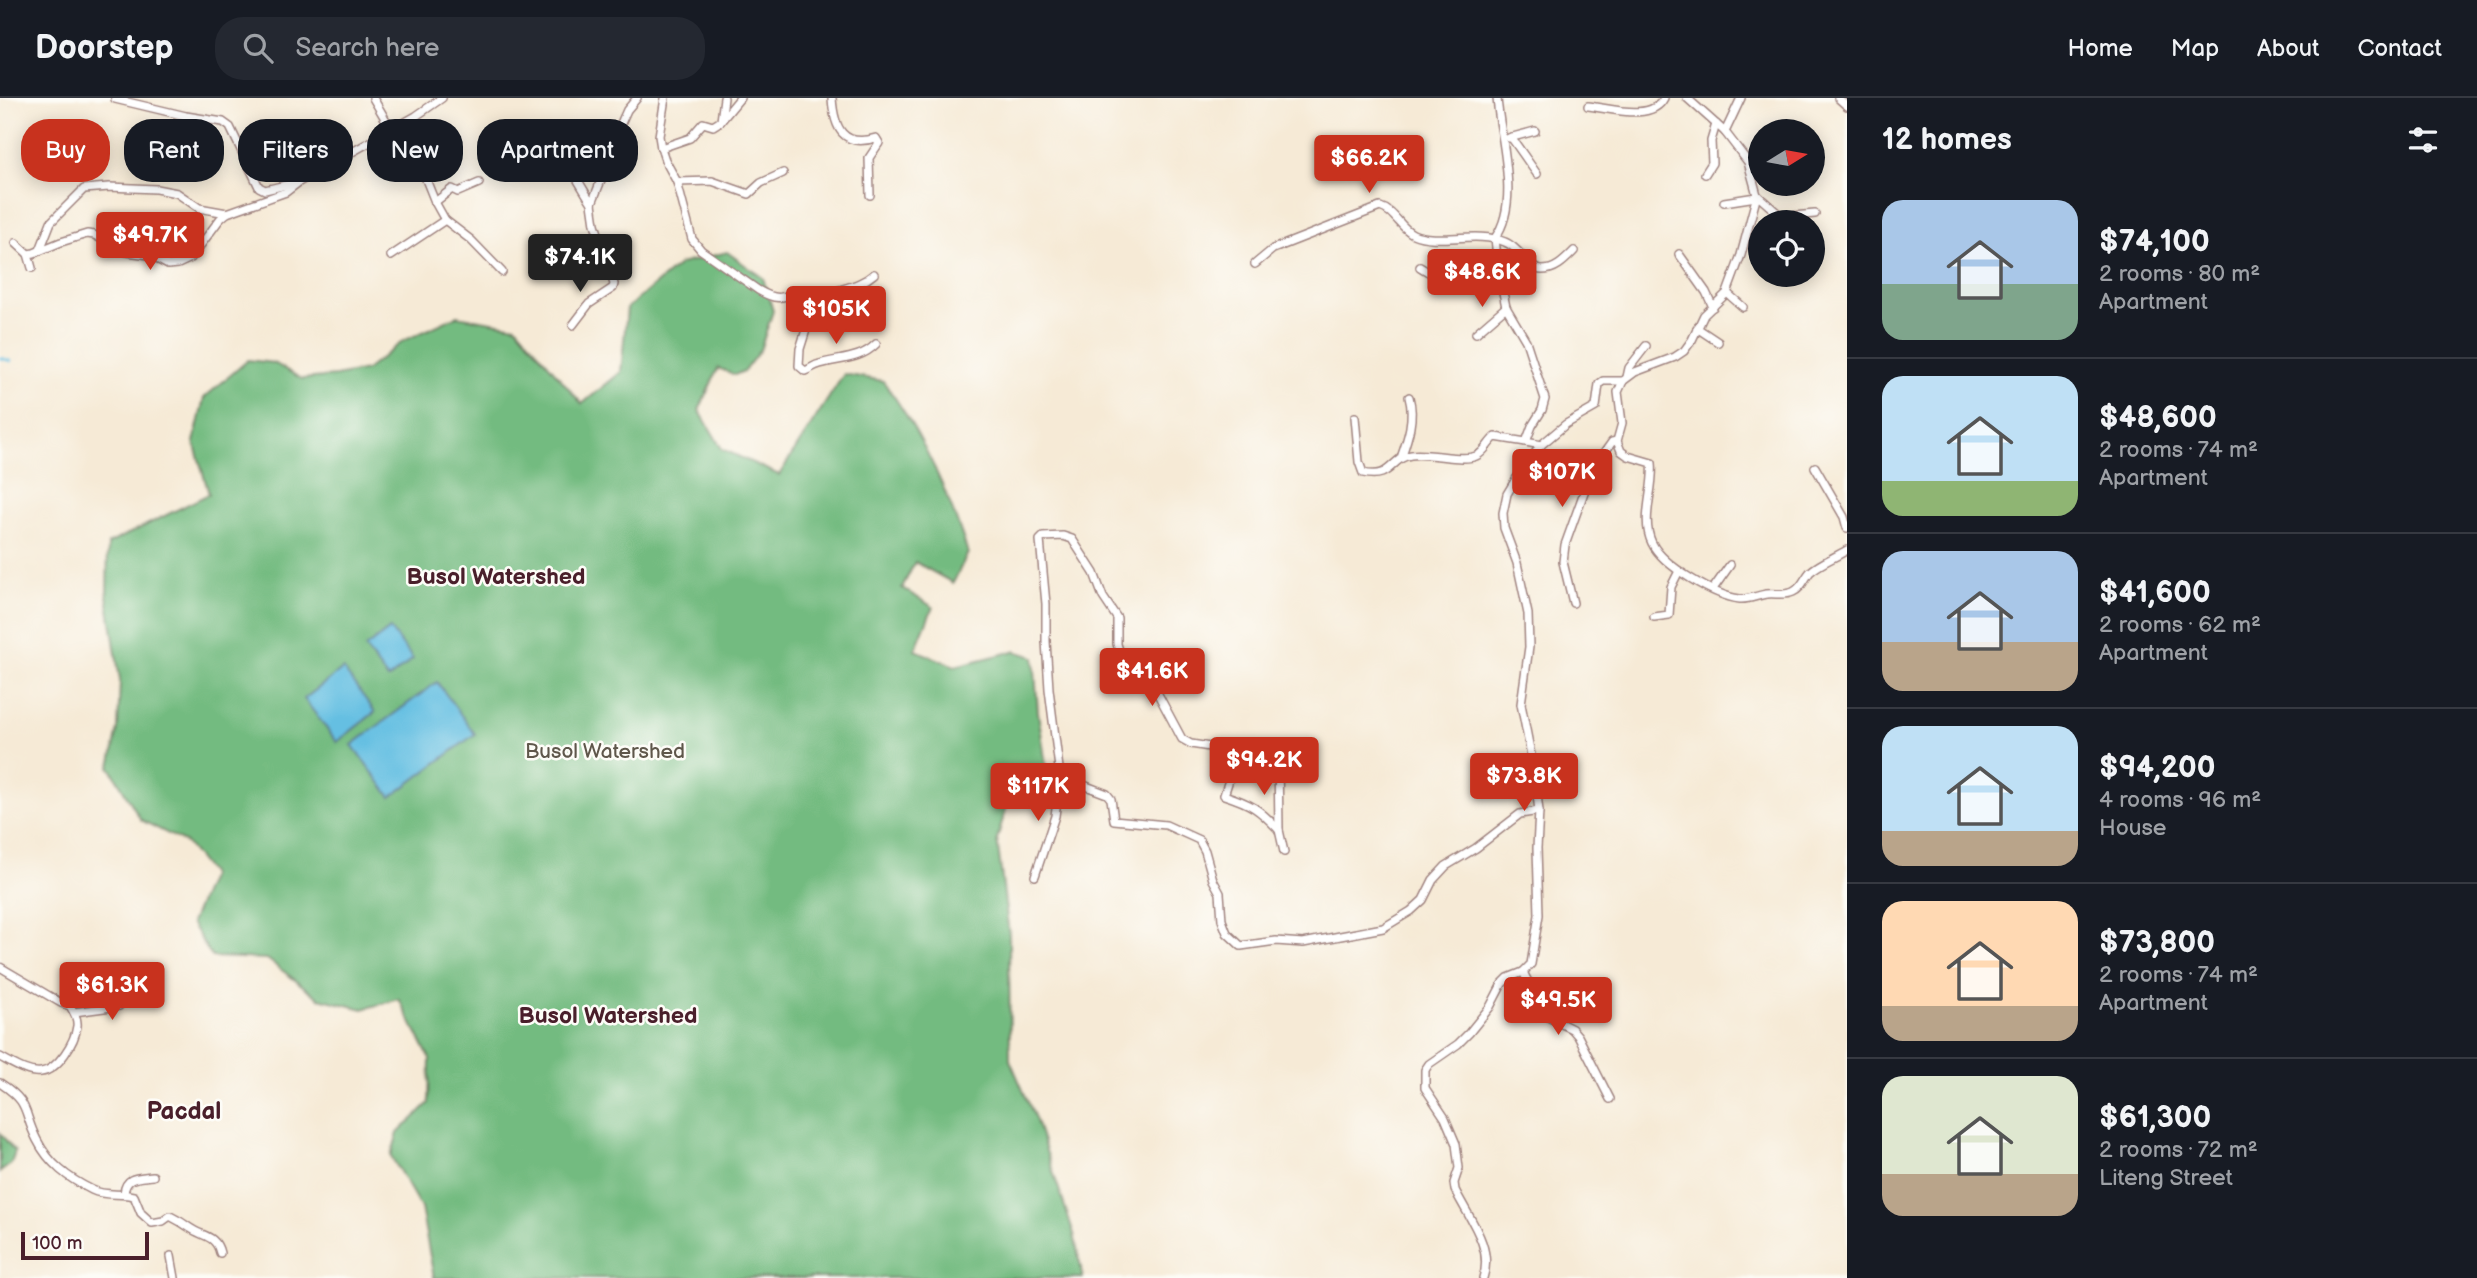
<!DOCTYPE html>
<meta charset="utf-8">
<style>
:root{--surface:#171b24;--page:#242831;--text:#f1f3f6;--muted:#9ea1a6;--line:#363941;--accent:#c8321e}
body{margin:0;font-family:"Balsamiq Sans",sans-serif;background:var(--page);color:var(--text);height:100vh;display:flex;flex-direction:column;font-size:26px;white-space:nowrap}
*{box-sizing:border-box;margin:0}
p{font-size:23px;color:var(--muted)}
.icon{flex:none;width:38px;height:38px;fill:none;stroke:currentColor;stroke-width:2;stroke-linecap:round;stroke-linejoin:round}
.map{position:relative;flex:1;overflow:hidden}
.side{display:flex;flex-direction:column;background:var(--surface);width:630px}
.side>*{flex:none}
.banner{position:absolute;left:21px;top:21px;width:665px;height:63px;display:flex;gap:14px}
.needle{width:46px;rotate:79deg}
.controls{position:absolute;left:1748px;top:21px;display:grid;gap:14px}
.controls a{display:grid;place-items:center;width:77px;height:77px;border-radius:50%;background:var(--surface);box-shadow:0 4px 18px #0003;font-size:35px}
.scale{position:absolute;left:21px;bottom:18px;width:128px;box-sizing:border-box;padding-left:7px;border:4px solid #4a1f2b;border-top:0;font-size:19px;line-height:24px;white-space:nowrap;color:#4a1f2b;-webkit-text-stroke:5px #fdfcf7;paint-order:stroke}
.price{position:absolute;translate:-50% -60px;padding:0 16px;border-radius:7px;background:var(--accent);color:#fff;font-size:23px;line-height:46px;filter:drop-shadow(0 2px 4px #0008)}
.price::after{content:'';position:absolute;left:50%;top:42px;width:21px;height:16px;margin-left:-10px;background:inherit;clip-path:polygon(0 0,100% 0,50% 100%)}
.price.current{background:#222;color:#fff}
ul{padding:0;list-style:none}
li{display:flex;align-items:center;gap:21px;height:175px;padding:0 35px}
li+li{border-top:2px solid var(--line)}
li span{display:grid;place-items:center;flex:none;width:196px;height:140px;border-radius:21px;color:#555}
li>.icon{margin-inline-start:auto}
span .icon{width:84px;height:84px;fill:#fffc;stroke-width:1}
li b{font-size:30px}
h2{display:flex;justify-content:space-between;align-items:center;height:84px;padding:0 35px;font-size:30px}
.tag{padding:0 24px;border-radius:28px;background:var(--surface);box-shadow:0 4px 18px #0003;font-size:24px;line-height:63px}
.tag.current{background:var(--accent);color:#fff}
header{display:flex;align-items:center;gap:42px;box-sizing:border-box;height:98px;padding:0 35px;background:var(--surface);border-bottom:2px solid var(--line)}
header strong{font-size:33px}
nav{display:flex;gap:38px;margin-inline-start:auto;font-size:24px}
.search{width:490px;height:63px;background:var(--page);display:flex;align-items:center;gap:18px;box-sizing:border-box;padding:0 24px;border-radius:28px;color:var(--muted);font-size:26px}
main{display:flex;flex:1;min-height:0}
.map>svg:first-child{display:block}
.forest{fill:#73bb80;stroke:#5e6d56;stroke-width:2}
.water{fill:#65bfe2;stroke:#586f86;stroke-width:2}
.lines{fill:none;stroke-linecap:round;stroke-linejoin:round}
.stream{stroke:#65bfe2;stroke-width:2.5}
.minor-casing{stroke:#a08480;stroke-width:10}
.minor{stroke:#fff;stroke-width:7}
.labels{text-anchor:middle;stroke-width:5;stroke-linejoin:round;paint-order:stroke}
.park-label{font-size:21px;fill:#5f574b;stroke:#fdfcf7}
.neighbourhood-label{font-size:23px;font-weight:bold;fill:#4a1f2b;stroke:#fdfcf7}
.quarter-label{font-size:24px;font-weight:bold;fill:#4a1f2b;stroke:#fdfcf7}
</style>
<header>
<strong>Doorstep</strong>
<div class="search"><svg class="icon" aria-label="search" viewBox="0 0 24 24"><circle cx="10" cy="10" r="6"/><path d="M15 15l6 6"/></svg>Search here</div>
<nav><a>Home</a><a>Map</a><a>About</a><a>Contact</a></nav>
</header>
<main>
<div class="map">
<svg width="1847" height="1180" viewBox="0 0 1847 1180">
<rect width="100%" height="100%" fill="#fdfcf7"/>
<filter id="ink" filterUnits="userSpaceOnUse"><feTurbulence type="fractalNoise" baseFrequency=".0143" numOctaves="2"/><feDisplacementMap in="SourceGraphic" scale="14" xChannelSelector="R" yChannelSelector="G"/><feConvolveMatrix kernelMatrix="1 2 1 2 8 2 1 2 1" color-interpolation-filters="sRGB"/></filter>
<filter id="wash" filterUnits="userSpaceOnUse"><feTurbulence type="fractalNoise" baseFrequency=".00686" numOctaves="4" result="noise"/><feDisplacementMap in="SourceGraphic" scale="28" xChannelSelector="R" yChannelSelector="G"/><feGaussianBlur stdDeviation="1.57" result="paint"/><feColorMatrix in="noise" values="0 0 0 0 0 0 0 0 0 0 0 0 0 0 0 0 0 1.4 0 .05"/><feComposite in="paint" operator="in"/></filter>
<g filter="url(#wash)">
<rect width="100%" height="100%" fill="#f6ead6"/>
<g class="forest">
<path d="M727,154l36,26 10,33 -13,39 -16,21 -9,4 -17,-7 -19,42 23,39 57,26 65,-101 39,7c39,52 65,111 85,172l-15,30 -38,-21 -13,26 31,19 -18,43 40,16 60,-15 19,6 4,55 9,60 -37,23 -13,44 12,95 1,126 25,58 39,116 9,44h-649l-13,-70 -30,-52 7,-23 31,-30 1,-44 -31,-60 -36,10 -44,-11 -52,-39 -55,-2 -21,-34 20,-48 -25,-32 -45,-23 -31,-53 8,-38 2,-49 -13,-85 1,-51 101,-50 -15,-52 10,-44 44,-38 26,3 28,16 34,-3 30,-6 37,-29 54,-25 59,10 66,78 39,-32 6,-64 53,-44z"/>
<path d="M0,1035l15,19 -4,12 -11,8z"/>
</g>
<g class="water">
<path d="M390,531l23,30 -25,20 -23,-31z"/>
<path d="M343,571l32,43 -38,30 -33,-43z"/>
<path d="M437,584l38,52 -84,63 -39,-52z"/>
</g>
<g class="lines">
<path class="stream" d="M0,260l11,3"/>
</g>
</g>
<g filter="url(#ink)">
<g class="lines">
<g class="minor-casing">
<g id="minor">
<path d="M373,0l18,31"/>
<path d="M665,0l-6,38 2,12 4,12 12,22 15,57 9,11 57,40c7,4 16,9 24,7 14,-2 23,-11 33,4"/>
<path d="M832,0c2,30 11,50 44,40l3,5 -10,15 1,37"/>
<path d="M1497,0c3,41 24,104 -2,140l3,30 8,39 20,34 19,58 -3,11 -10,16 -6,16 15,3"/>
<path d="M1687,0l38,34 23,30 9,33 -16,60 -14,38 -23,22 -12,25 -8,11 -9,6 -40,15 -12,9 -5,11 4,31 -5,18 4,10 7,5 24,7c3,25 -12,56 0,80 11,23 63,53 88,56 9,1 18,-4 27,-5 9,-1 17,2 26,-2 9,-4 11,-13 17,-20 10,-9 26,-15 37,-22"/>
<path d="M1838,0l9,8"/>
<path d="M115,1l71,17 37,6 7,5 29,60 6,3 33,-8"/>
<path d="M1588,8c21,2 64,16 76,-8"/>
<path d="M721,23l3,-23"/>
<path d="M387,33l38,46 10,25 10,18 26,20 31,32"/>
<path d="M1725,34l16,-34"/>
<path d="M1511,39l26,37"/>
<path d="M1509,40l26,-7"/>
<path d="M546,43c20,13 32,42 46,62"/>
<path d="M661,50l29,-10 13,-15 10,3 8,-5 19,-23"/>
<path d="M1705,76l7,-11 -1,-22 5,-17"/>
<path d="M677,84l35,-1 37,13 12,-11 22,-10"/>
<path d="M1757,97l25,22 33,-3"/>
<path d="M435,104l17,-13 6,3 21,-9"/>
<path d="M1724,104l32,-5"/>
<path d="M16,145l12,11 6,-1 27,-11 26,-8 7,1 33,17 22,3 19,10 10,-1 13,-6 29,-39 7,-6 59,-21 13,-10 117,-66 26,-18"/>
<path d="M40,152l11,-28 33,-33 25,-2 47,2 21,4 22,15 28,5"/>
<path d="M28,156l4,14"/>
<path d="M1679,156l27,38 7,15"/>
<path d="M391,158l54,-36"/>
<path d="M1255,166l18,-15 107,-42c15,4 20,21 33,27 25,11 63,-4 92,8 16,6 23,28 37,28 14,0 23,-10 32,-19"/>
<path d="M1420,169c25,18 50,11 78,1"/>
<path d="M874,176c-17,15 -40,14 -59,27l-15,48 -1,17 6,5c6,-2 9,-6 15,-7 20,-6 40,-4 56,-20"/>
<path d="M1727,195l16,14"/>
<path d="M573,227l16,-21 24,-16 1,-4 -19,-60 -3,-21 18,-45 8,-28 9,-20 10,-12"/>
<path d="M1697,230l21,14"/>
<path d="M1476,235l30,-26"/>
<path d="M1627,279l2,-9 17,-22"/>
<path d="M1355,319l4,45 4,11c29,7 27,-15 48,-18 18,-3 52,7 65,1 8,-3 12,-13 19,-19l31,5"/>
<path d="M1401,360c7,-20 14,-40 8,-61"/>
<path d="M1815,369l29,50 3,11"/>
<path d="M1713,491l17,-24"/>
<path d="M1573,505l-10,-41 2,-17 27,-75 20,-28 5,-1"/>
<path d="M1654,519l15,-2 2,-28 8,-16"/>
<path d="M1231,676c12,-12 22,-21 40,-22l7,5 1,73 5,22"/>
<path d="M1279,732c-20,-21 -27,-26 -55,-35l7,-21 -5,-16 -10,-10 -25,-4 -9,-5 -31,-58 -31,-28 -3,-9v-26l-14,-21 -9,-24 -22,-34 -9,-3 -20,1 -3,3 6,64v37l3,48 11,87 47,18 4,5 3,21 52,5 33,15 6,11 8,29 7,13 2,27 5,13 14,13 35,-5 27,2 80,-15 28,-17 12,-11 10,-20 13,-14 30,-18 44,-34 19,-3"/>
<path d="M1035,778l20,-60 5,-40"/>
<path d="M0,869l61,36 9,3c4,6 8,13 7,20 -2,16 -19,44 -36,46 -13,2 -29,-9 -41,-15"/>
<path d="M1523,874l23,44 26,13 6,7 32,63"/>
<path d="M74,914l45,-6 7,-11"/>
<path d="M0,985c32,21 22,28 37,57 12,24 31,38 55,50 14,7 28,2 42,6l7,17 11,10 11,-2 7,-5c8,4 13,7 20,12 13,9 26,7 30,25"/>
<path d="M124,1095c2,-17 14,-15 29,-17"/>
<path d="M171,1158l4,22"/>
<path d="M1483,1180c11,-31 -15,-61 -28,-88l-1,-7 5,-15 -3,-24 -11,-26 -20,-30v-18l4,-6 29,-20 11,-11 21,-26 12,-23 6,-6 15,-6 8,-8 8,-49 -2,-67 2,-37 -5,-41 -13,-66 8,-57 -1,-33 -11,-51 -13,-35 -1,-15 4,-19 9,-15 25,-34 25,-21 30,-17 3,-23 4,-3h20"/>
</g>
</g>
<use href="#minor" class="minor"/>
</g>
</g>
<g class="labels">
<g class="park-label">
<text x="605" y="660">Busol Watershed</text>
</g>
<g class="neighbourhood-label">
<text x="496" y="486">Busol Watershed</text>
<text x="608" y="925">Busol Watershed</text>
</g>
<g class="quarter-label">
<text x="184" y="1021">Pacdal</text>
</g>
</g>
</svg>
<div class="controls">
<a><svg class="needle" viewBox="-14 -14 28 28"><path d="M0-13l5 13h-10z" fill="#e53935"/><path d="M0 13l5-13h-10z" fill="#9ea1a6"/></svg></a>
<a><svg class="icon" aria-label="locate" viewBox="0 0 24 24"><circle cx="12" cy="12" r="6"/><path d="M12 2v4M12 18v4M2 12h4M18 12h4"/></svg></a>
</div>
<div class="scale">100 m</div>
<b class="price" style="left:1369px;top:97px">$66.2K</b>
<b class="price" style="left:150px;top:174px">$49.7K</b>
<b class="price current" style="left:580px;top:196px">$74.1K</b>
<b class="price" style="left:1482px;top:211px">$48.6K</b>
<b class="price" style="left:836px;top:248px">$105K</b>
<b class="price" style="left:1562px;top:411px">$107K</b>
<b class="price" style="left:1152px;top:610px">$41.6K</b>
<b class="price" style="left:1264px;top:699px">$94.2K</b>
<b class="price" style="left:1524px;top:715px">$73.8K</b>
<b class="price" style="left:1038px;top:725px">$117K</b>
<b class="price" style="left:112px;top:924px">$61.3K</b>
<b class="price" style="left:1558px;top:939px">$49.5K</b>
<div class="banner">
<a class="tag current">Buy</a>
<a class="tag">Rent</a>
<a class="tag">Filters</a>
<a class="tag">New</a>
<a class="tag">Apartment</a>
</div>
</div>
<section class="side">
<h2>12 homes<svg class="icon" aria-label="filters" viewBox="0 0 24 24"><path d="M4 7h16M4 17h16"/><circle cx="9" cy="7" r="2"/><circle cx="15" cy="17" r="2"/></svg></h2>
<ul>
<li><span style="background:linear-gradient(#a9c7e8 60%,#7fa58c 0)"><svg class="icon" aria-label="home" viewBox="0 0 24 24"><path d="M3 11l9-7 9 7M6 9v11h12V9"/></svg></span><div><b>$74,100</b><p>2 rooms · 80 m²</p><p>Apartment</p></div></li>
<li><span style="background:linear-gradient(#bfe0f5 75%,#8fb573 0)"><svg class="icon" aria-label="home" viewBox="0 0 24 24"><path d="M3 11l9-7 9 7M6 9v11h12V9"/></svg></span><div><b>$48,600</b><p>2 rooms · 74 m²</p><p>Apartment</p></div></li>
<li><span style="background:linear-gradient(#a9c7e8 65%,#b9a48a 0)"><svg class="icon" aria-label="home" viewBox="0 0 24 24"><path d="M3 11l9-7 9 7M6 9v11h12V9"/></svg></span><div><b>$41,600</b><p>2 rooms · 62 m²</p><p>Apartment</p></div></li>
<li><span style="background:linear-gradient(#bfe0f5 75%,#b9a48a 0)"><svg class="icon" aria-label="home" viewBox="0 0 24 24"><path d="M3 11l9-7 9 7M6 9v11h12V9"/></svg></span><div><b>$94,200</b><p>4 rooms · 96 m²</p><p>House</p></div></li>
<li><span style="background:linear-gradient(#ffd9b3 75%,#b9a48a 0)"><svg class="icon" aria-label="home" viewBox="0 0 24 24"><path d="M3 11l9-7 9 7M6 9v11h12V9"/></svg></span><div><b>$73,800</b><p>2 rooms · 74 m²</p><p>Apartment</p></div></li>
<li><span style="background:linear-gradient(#dfe7d0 70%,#b9a48a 0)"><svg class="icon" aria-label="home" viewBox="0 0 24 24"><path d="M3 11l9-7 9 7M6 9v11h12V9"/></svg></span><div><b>$61,300</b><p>2 rooms · 72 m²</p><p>Liteng Street</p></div></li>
</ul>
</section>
</main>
